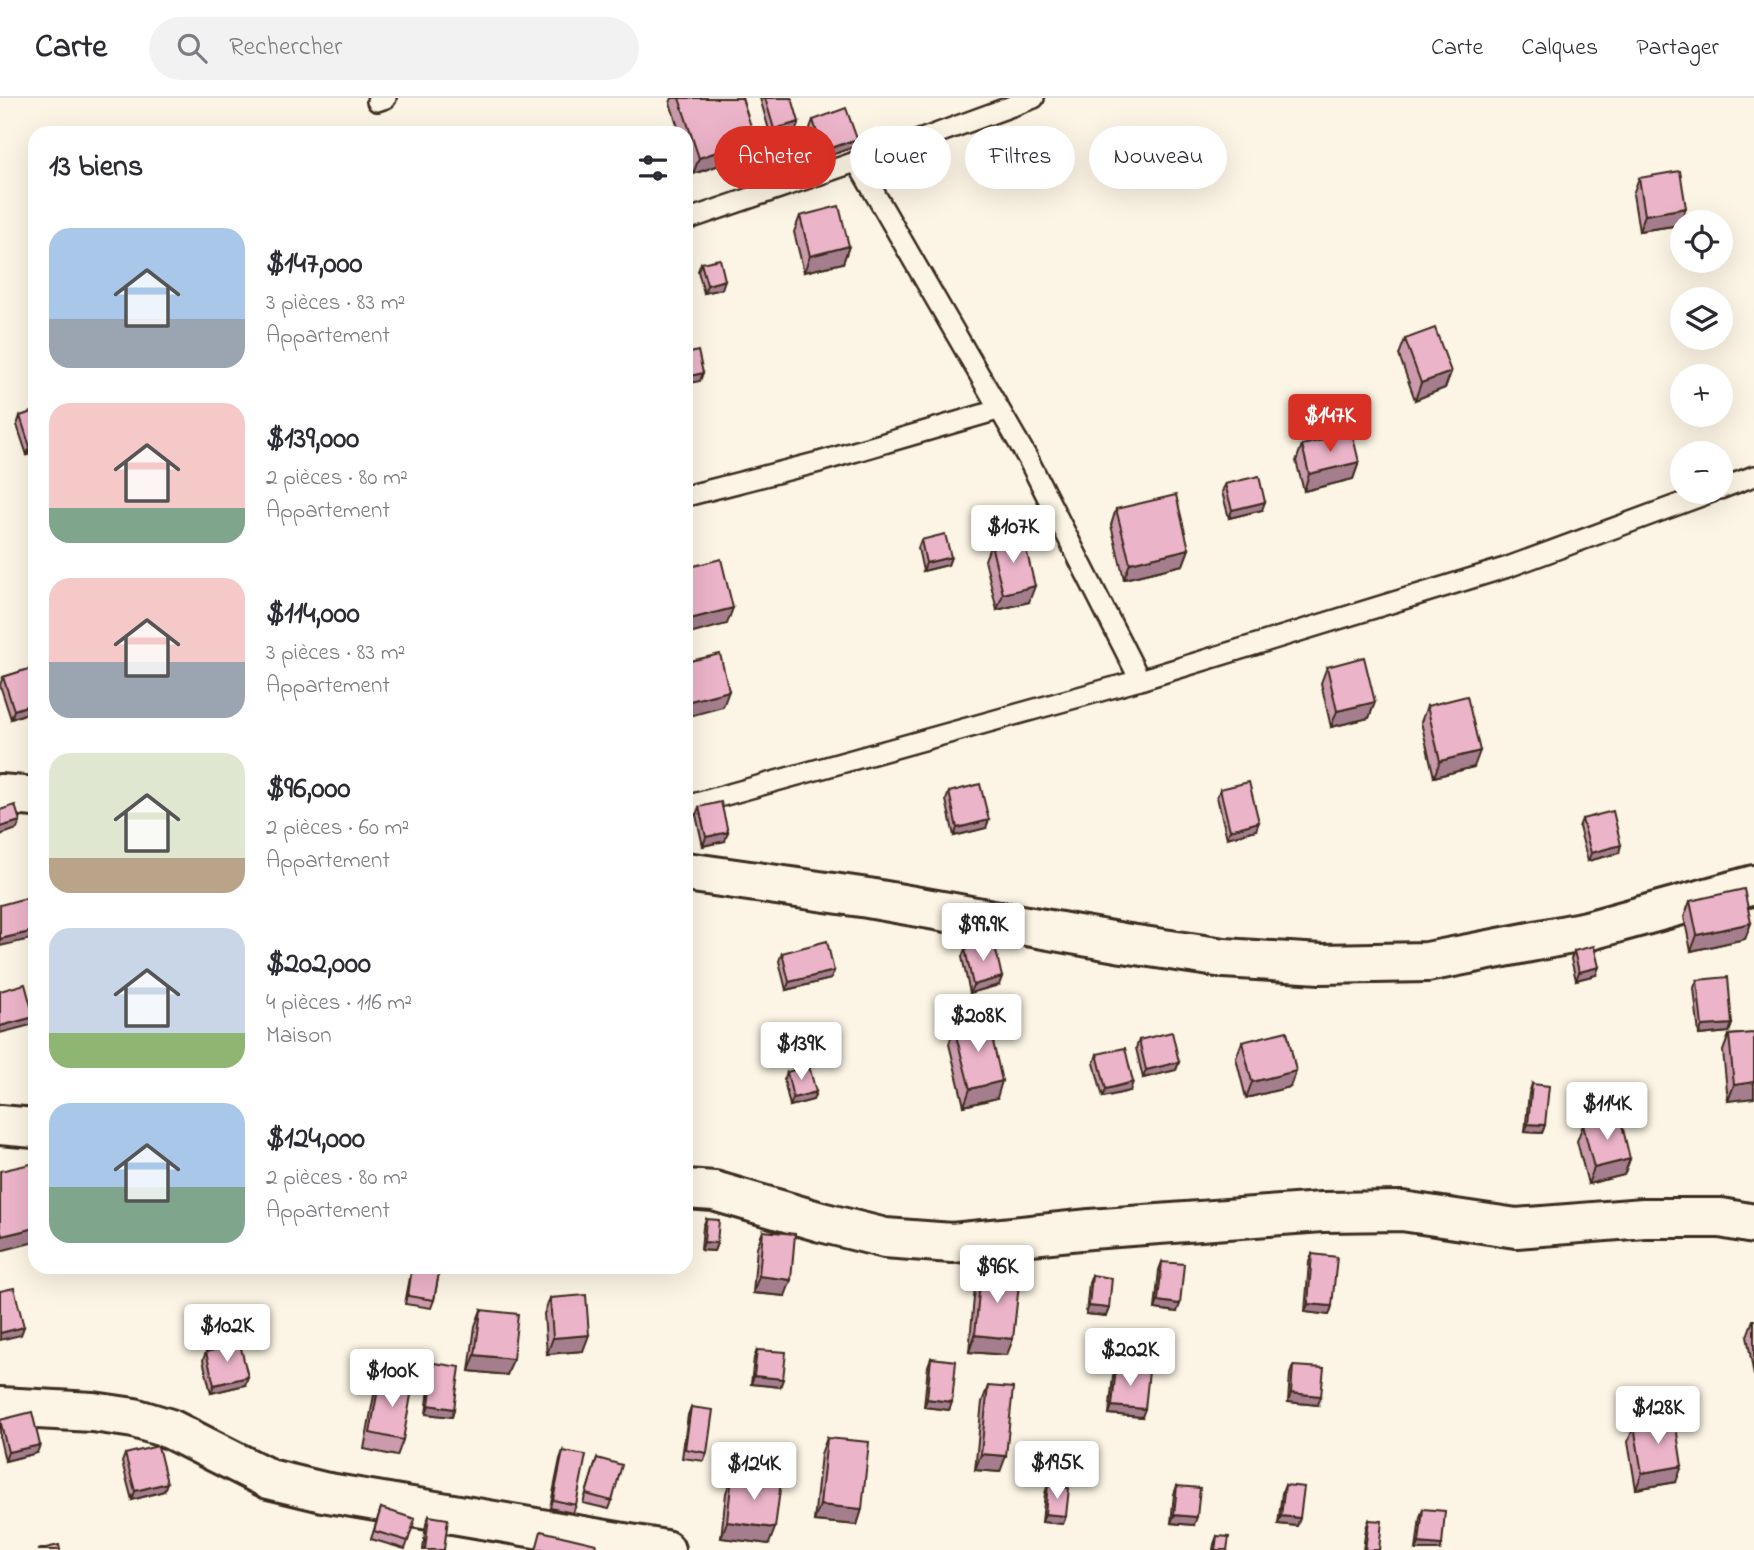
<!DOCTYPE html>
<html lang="fr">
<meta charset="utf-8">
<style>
:root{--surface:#fff;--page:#f2f2f3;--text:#2b2b33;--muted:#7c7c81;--line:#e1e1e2;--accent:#d93025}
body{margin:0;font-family:"Indie Flower",sans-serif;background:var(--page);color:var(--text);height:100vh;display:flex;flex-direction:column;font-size:26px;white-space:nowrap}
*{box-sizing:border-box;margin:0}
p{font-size:23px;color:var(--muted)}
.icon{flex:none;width:38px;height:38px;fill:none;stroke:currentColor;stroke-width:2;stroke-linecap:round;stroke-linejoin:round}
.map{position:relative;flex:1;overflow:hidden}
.sheet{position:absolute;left:28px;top:28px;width:665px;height:1148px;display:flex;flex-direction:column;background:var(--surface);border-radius:21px;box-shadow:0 7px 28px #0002}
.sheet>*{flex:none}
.banner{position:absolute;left:714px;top:28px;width:665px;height:63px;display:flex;gap:14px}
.fabs{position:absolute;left:1670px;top:112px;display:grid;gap:14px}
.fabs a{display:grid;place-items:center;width:63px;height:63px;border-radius:50%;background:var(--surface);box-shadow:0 7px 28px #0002;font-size:35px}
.price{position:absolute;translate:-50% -60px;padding:0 16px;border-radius:7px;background:#fff;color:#222;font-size:23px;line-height:46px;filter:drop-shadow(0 2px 4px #0008)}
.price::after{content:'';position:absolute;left:50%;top:42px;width:21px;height:16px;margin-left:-10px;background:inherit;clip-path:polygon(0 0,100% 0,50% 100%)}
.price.selected{background:var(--accent);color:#fff}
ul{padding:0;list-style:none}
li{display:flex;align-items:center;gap:21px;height:175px;padding:0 21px}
li span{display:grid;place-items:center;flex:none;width:196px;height:140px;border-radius:21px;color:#555}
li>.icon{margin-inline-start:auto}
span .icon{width:84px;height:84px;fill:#fffc;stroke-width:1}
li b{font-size:30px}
h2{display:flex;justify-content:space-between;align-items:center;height:84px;padding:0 21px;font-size:30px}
.chip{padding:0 24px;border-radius:32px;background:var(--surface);box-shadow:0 7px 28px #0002;font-size:24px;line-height:63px}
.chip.selected{background:var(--accent);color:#fff}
header{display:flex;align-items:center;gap:42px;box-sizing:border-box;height:98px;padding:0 35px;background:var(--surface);border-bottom:2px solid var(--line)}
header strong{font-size:33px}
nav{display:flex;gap:38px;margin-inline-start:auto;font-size:24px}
.search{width:490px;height:63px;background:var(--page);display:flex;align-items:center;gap:18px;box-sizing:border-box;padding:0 24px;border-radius:38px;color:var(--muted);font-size:26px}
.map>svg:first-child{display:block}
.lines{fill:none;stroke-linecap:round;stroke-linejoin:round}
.lane-casing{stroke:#3b2a1e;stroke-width:24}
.street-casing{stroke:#3b2a1e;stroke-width:44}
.lane{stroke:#fcf5e5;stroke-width:19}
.street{stroke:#fcf5e5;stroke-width:38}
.wall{fill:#cb9bad;stroke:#3b2a1e;stroke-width:2}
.shaded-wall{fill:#a57e8d;stroke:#3b2a1e;stroke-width:2}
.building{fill:#ecb4c9;stroke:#3b2a1e;stroke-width:2}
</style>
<header>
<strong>Carte</strong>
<div class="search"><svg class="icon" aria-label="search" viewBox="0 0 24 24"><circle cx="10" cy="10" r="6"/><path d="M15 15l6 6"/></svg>Rechercher</div>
<nav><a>Carte</a><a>Calques</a><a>Partager</a></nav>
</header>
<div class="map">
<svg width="1754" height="1452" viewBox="0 0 1754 1452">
<rect width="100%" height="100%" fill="#fcf5e5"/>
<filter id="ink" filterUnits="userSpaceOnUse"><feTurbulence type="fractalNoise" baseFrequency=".0143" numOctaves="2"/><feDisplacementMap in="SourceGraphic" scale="14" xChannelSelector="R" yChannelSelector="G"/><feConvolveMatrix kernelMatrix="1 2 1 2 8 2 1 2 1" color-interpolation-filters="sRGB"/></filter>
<g filter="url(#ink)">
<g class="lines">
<g class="lane-casing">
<g id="lane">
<path d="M377,3l9,-3"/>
<path d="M856,63l172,298 112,221"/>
<path d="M686,122l225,-77 123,-45"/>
<path d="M1720,391l34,-13"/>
<path d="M686,398l133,-34 179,-52"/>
<path d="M686,708l454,-126 368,-113 204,-75"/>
</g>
</g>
<g class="street-casing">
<g id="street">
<path d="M0,696l35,3"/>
<path d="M686,774l182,26 255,45 101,15 97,6 106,-2 160,-31 167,-46"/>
<path d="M0,1027l35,3"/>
<path d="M686,1091l28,2 107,31 64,16 67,5 138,-14 232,-17 80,-1 114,17 128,-10h77l33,6"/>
<path d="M0,1309l93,5 41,6 36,11 99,50 54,13 342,58"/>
</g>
</g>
<use href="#lane" class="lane"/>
<use href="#street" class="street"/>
</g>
<g class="wall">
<path d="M672,0h70l7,57 -56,19 -7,-21v-20h-6l-10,-30z"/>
<path d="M760,0h32l4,32 -25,7z"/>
<path d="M813,22l44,19 -3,8 -34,12 -10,-31z"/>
<path d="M1639,80l41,47 -41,6 -6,-37z"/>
<path d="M800,118l49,30 -6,17 -39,9 -10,-40z"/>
<path d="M701,165l21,26 -18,4 -6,-22z"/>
<path d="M1405,241l46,33 -6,16 -30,12 -16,-45z"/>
<path d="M20,318l15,36 -8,3 -10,-30z"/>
<path d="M1302,347l57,17 -6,17 -49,12 -8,-30z"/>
<path d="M1225,386l37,26 -33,8 -7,-26z"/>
<path d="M1116,411l73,40 -6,16 -59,14 -13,-54z"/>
<path d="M921,442l30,17 -3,8 -25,6 -5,-23z"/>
<path d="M991,446l38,58 -32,8 -12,-50z"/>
<path d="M35,569v43l-24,9 -11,-34 3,-8z"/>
<path d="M1327,569l48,35 -6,16 -38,9 -10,-44z"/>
<path d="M1427,608l47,61 -40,10 -13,-55z"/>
<path d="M1220,691l36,41 -29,8 -10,-41z"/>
<path d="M949,694l37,36 -32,8 -8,-36z"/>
<path d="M699,709l26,34 -22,5 -7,-31z"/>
<path d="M1582,721l37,34 -31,8 -9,-34z"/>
<path d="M1690,803l61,22 -6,16 -54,12 -7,-34z"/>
<path d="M965,851l34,36 -29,8 -8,-36z"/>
<path d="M1574,853l22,24 -20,5 -5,-21z"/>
<path d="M782,855l52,18 -3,8 -45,11 -7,-29z"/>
<path d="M1697,882l35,44 -3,8 -30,3 -5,-47z"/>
<path d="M954,930l43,70 -33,8 -15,-62z"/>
<path d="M1754,935l-26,68 -5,-50 6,-16z"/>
<path d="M1139,942l40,22 -3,8 -33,8 -7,-30z"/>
<path d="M1242,944l48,45 -44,11 -10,-40z"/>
<path d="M1097,956l33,37 -27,6 -9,-34z"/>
<path d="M787,974l29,20 -3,8 -23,6 -6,-26z"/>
<path d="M1532,986l13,41 -3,8 -17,-1 4,-39z"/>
<path d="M1583,1027l47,34 -6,16 -36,9 -11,-43z"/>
<path d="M706,1121l11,24 -3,8 -13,-1 2,-23z"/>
<path d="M763,1133l22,65 -32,-3 4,-46z"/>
<path d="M1312,1156l20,52 -3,9 -24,-3 4,-50z"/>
<path d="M1162,1164l15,50 -22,-3 4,-39z"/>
<path d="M412,1169h28l-6,33 -3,8 -26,-4z"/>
<path d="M981,1173l26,84 -38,-3 6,-65z"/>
<path d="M1092,1177l17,33 -3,8 -20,-2 3,-31z"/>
<path d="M550,1200l33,53 -36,3 -3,-40z"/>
<path d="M481,1212l32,49 -6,16 -38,-4 6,-45z"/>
<path d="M1753,1222h1v56l-7,-40z"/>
<path d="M757,1252l26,29 -3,8 -29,-3 3,-26z"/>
<path d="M206,1254l39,33 -34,8 -8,-33z"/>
<path d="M931,1260l21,44 -3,8 -25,-3 4,-41z"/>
<path d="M434,1265l20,46 -2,8 -26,-3 5,-43z"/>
<path d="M1293,1268l25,39 -30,-3 2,-28z"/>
<path d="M1116,1270l26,49 -33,-3 4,-38z"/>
<path d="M380,1280l23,62 -6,16 -33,-7 10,-54z"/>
<path d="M988,1288l12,86 -25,-2 7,-68z"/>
<path d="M691,1309l16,46 -3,8 -22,-3 6,-43z"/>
<path d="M0,1322l37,33 -32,8 -5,-22z"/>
<path d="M1634,1328l42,56 -40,7 -8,-47z"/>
<path d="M827,1340l35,71 -5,16 -43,-4 7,-67z"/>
<path d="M563,1353l13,54 -3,8 -23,-5 10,-49z"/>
<path d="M125,1356l39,37 -32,9 -10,-38z"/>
<path d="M597,1360l15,43 -3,8 -26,-6z"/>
<path d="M732,1378l37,68 -48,-6 5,-45z"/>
<path d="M1048,1387l18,31 -3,8 -21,-2 3,-29z"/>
<path d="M1285,1387l15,33 -3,8 -19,-2 4,-31z"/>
<path d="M1177,1388l17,39 -23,-2 3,-29z"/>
<path d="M381,1410l27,33 -3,8 -34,-10z"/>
<path d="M1423,1411l17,41h-24l4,-33z"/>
<path d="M429,1418l15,34h-21l3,-26z"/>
<path d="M1369,1422l10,30h-16l3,-22z"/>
<path d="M1217,1438l10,14h-14l1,-6z"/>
</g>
<g class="shaded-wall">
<path d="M799,24l-3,8 -25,7 3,-8z"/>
<path d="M755,41l-6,16 -56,19 6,-16z"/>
<path d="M857,41l-3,8 -34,12 3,-8z"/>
<path d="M1686,110l-6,17 -41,6 6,-16z"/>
<path d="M849,148l-6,17 -39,9 6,-16z"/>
<path d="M725,182l-3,9 -18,4 3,-8z"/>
<path d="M1451,274l-6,16 -30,12 6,-17z"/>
<path d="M703,275l-3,8 -14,3v-7z"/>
<path d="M35,347v7l-8,3 3,-8z"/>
<path d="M1359,364l-6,17 -49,12 5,-17z"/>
<path d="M1265,404l-3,8 -33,8 3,-8z"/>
<path d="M1189,451l-6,16 -59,14 6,-16z"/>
<path d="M951,459l-3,8 -25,6 3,-8z"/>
<path d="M1035,488l-6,16 -32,8 6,-16z"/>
<path d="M733,510l-6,16 -41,11v-15z"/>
<path d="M729,593l-6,16 -37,10v-15z"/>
<path d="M1375,604l-6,16 -38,9 6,-16z"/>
<path d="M35,605v7l-24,9 3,-9z"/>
<path d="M1480,653l-6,16 -40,10 6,-16z"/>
<path d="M989,722l-3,8 -32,8 3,-8z"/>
<path d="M20,723l-3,8 -17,6v-8z"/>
<path d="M1259,724l-3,8 -29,8 3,-8z"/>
<path d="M728,734l-3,9 -22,5 3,-9z"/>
<path d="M1621,747l-2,8 -31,8 3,-8z"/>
<path d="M1751,825l-6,16 -54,12 6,-16z"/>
<path d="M34,833l-3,8 -31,7v-7z"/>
<path d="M1599,869l-3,8 -20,5 3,-8z"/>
<path d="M834,873l-3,8 -45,11 3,-8z"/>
<path d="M1002,879l-3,8 -29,8 3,-8z"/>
<path d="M34,919l-3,8 -31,8v-7z"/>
<path d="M1732,926l-3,8 -30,3 3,-9z"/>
<path d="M1179,964l-3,8 -33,8 3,-8z"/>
<path d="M1296,973l-6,16 -44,11 6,-16z"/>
<path d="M1002,983l-5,17 -33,8 6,-17z"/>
<path d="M1133,984l-3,9 -27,6 3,-8z"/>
<path d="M1754,984v16l-26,3 6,-16z"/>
<path d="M816,994l-3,8 -23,6 3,-8z"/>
<path d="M1528,1026l17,1 -3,8 -17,-1z"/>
<path d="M1630,1061l-6,16 -36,9 6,-16z"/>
<path d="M35,1130v14l-35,9v-10l2,-5z"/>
<path d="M704,1144l13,1 -3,8 -13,-1z"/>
<path d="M759,1178l32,4 -6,16 -32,-3z"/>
<path d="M1158,1203l22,3 -3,8 -22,-3z"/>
<path d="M1308,1206l24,2 -3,9 -24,-3z"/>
<path d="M1089,1208l20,2 -3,8 -20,-2z"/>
<path d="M24,1229l-3,8 -21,5v-7z"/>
<path d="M589,1237l-6,16 -36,3 6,-16z"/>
<path d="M975,1237l38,4 -6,16 -38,-3z"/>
<path d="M475,1257l38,4 -6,16 -38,-4z"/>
<path d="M754,1278l29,3 -3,8 -29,-3z"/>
<path d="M248,1279l-3,8 -34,8 3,-8z"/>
<path d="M1291,1295l30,3 -3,9 -30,-3z"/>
<path d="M927,1301l25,3 -3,8 -25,-3z"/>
<path d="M429,1307l25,4 -2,8 -26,-3z"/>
<path d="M1112,1308l33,3 -3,8 -33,-3z"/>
<path d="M40,1347l-3,8 -32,8 3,-9z"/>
<path d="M981,1356l25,2 -6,16 -25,-2z"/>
<path d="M1682,1368l-6,16 -40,7 6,-16z"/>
<path d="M167,1385l-3,8 -32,9 3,-9z"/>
<path d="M820,1407l42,4 -5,16 -43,-4z"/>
<path d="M1045,1416l21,2 -3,8 -21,-2z"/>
<path d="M1174,1417l23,2 -3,8 -23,-2z"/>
<path d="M1281,1418l19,2 -3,8 -19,-2z"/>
<path d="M727,1424l48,6 -6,16 -48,-6z"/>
<path d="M1419,1445l23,2 -2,5h-24z"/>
</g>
<g class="building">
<path d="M679,0h63l13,41 -56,19z"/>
<path d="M765,0h27l7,24 -25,7z"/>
<path d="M846,10l11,31 -34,12 -10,-31z"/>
<path d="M1680,73l6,37 -41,7 -6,-37z"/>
<path d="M839,108l10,40 -39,10 -10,-40z"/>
<path d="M720,161l5,21 -18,5 -6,-22z"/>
<path d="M1435,230l16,44 -30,11 -16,-44z"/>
<path d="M698,253l5,22 -17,4v-23z"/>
<path d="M35,313v34l-5,2 -10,-31z"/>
<path d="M1352,335l7,29 -50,12 -7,-29z"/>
<path d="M1259,378l6,26 -33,8 -7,-26z"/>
<path d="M1176,397l13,54 -59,14 -14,-54z"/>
<path d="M945,436l6,23 -25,6 -5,-23z"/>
<path d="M1023,438l12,50 -32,8 -12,-50z"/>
<path d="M721,461l12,49 -47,12v-52z"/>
<path d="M720,556l9,37 -43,11v-40z"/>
<path d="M1364,559l11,45 -38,9 -10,-44z"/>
<path d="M35,569v36l-21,7 -11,-33z"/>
<path d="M1467,598l13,55 -40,10 -13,-55z"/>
<path d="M1249,684l10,40 -29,8 -10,-41z"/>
<path d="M980,686l9,36 -32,8 -8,-36z"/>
<path d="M721,704l7,30 -22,5 -7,-30z"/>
<path d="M15,707l5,16 -20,6v-17z"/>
<path d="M1613,713l8,34 -30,8 -9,-34z"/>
<path d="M1744,791l7,34 -54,12 -7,-34z"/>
<path d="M26,800l8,33 -34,8v-34z"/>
<path d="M827,843l7,30 -45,11 -7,-29z"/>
<path d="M994,844l8,35 -29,8 -8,-36z"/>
<path d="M1594,848l5,21 -20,5 -5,-21z"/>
<path d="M1728,879l4,47 -30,2 -5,-46z"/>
<path d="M25,886l9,33 -34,9v-35z"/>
<path d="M988,922l14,61 -32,8 -16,-61z"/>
<path d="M1287,933l9,40 -44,11 -10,-40z"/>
<path d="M1172,934l7,30 -33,8 -7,-30z"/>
<path d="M1754,935v49l-20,3 -5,-50z"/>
<path d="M1125,950l8,34 -27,7 -9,-35z"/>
<path d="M809,968l7,26 -23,6 -6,-26z"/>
<path d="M1532,986l17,2 -4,39 -17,-1z"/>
<path d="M1620,1018l10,43 -36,9 -11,-43z"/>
<path d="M35,1065v65l-33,8 -2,-8v-57z"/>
<path d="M706,1121l13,1 -2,23 -13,-1z"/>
<path d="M763,1133l32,3 -4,46 -32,-4z"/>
<path d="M1312,1156l25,3 -5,49 -24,-2z"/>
<path d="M1162,1164l22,2 -4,40 -22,-3z"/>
<path d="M412,1169h28l-6,33 -26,-4z"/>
<path d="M981,1173l39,4 -7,64 -38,-4z"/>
<path d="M1092,1177l20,3 -3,30 -20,-2z"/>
<path d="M14,1190l10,39 -24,6v-42z"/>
<path d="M586,1197l3,40 -36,3 -3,-40z"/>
<path d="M481,1212l37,4 -5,45 -38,-4z"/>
<path d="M240,1246l8,33 -34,8 -8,-33z"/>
<path d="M757,1252l29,2 -3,27 -29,-3z"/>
<path d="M931,1260l25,3 -4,41 -25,-3z"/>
<path d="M434,1265l26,4 -6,42 -25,-4z"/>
<path d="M1293,1268l31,2 -3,28 -30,-3z"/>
<path d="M1116,1270l33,3 -4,38 -33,-3z"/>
<path d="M380,1280l33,6 -10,56 -33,-7z"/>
<path d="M988,1288l25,2 -7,68 -25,-2z"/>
<path d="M691,1309l22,3 -6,43 -22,-4z"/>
<path d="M32,1314l8,33 -32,7 -8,-32z"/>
<path d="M1675,1322l7,46 -40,7 -8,-47z"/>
<path d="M827,1340l42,4 -7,67 -42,-4z"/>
<path d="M158,1348l9,37 -32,8 -10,-37z"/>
<path d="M563,1353l23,4 -10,50 -23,-5z"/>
<path d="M597,1360l25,7 -10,36 -26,-7z"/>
<path d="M732,1378l49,6 -6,46 -48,-6z"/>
<path d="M1048,1387l21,3 -3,28 -21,-2z"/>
<path d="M1285,1387l19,2 -4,31 -19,-2z"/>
<path d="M1177,1388l23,2 -3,29 -23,-2z"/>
<path d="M381,1410l34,11 -7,22 -34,-10z"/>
<path d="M1423,1411l22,2 -3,34 -23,-2z"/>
<path d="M429,1418l19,3 -4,31h-19z"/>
<path d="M1369,1422l13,1 -3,29h-14z"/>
<path d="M541,1433l55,13 -2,6h-58z"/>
<path d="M1217,1438l12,1 -2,13h-12z"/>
<path d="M59,1447l1,5h-23z"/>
</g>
</g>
</svg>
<div class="fabs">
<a><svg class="icon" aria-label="locate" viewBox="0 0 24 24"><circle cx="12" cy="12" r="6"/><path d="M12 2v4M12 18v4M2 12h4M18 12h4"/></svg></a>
<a><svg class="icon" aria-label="layers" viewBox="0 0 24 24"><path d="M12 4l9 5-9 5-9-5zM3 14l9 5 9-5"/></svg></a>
<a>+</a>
<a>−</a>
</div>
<b class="price selected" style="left:1330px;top:356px">$147K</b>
<b class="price" style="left:1013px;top:467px">$107K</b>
<b class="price" style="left:983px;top:865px">$99.9K</b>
<b class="price" style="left:978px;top:956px">$208K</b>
<b class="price" style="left:801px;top:984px">$139K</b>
<b class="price" style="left:1607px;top:1044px">$114K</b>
<b class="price" style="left:997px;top:1207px">$96K</b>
<b class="price" style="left:227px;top:1266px">$102K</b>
<b class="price" style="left:1130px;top:1290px">$202K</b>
<b class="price" style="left:392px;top:1311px">$100K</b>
<b class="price" style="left:1658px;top:1348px">$128K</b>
<b class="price" style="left:1057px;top:1403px">$195K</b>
<b class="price" style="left:754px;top:1404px">$124K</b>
<div class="banner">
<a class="chip selected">Acheter</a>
<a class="chip">Louer</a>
<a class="chip">Filtres</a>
<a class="chip">Nouveau</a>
</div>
<section class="sheet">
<h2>13 biens<svg class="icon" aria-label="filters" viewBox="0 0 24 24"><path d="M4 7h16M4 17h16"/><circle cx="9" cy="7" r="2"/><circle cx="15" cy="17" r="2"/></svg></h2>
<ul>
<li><span style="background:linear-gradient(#a9c7e8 65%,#9aa5b1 0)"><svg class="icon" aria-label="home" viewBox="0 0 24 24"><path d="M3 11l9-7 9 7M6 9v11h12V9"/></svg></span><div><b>$147,000</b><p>3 pièces · 83 m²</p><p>Appartement</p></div></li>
<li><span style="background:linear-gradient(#f6c9c9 75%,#7fa58c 0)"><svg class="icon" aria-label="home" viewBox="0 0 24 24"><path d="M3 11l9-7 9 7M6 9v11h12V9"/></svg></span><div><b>$139,000</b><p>2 pièces · 80 m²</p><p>Appartement</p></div></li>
<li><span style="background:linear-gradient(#f6c9c9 60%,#9aa5b1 0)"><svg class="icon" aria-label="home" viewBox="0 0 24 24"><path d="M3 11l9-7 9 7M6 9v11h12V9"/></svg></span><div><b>$114,000</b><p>3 pièces · 83 m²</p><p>Appartement</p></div></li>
<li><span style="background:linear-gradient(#dfe7d0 75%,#b9a48a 0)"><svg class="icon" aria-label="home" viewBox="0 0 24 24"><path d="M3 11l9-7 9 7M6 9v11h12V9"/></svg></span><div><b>$96,000</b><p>2 pièces · 60 m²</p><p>Appartement</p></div></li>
<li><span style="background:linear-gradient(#c9d6e8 75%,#8fb573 0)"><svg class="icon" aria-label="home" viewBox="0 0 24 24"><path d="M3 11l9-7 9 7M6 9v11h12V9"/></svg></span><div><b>$202,000</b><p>4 pièces · 116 m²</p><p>Maison</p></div></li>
<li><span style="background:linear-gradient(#a9c7e8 60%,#7fa58c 0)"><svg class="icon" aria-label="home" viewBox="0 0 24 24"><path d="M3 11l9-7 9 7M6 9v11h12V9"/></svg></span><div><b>$124,000</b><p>2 pièces · 80 m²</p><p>Appartement</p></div></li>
</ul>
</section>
</div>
